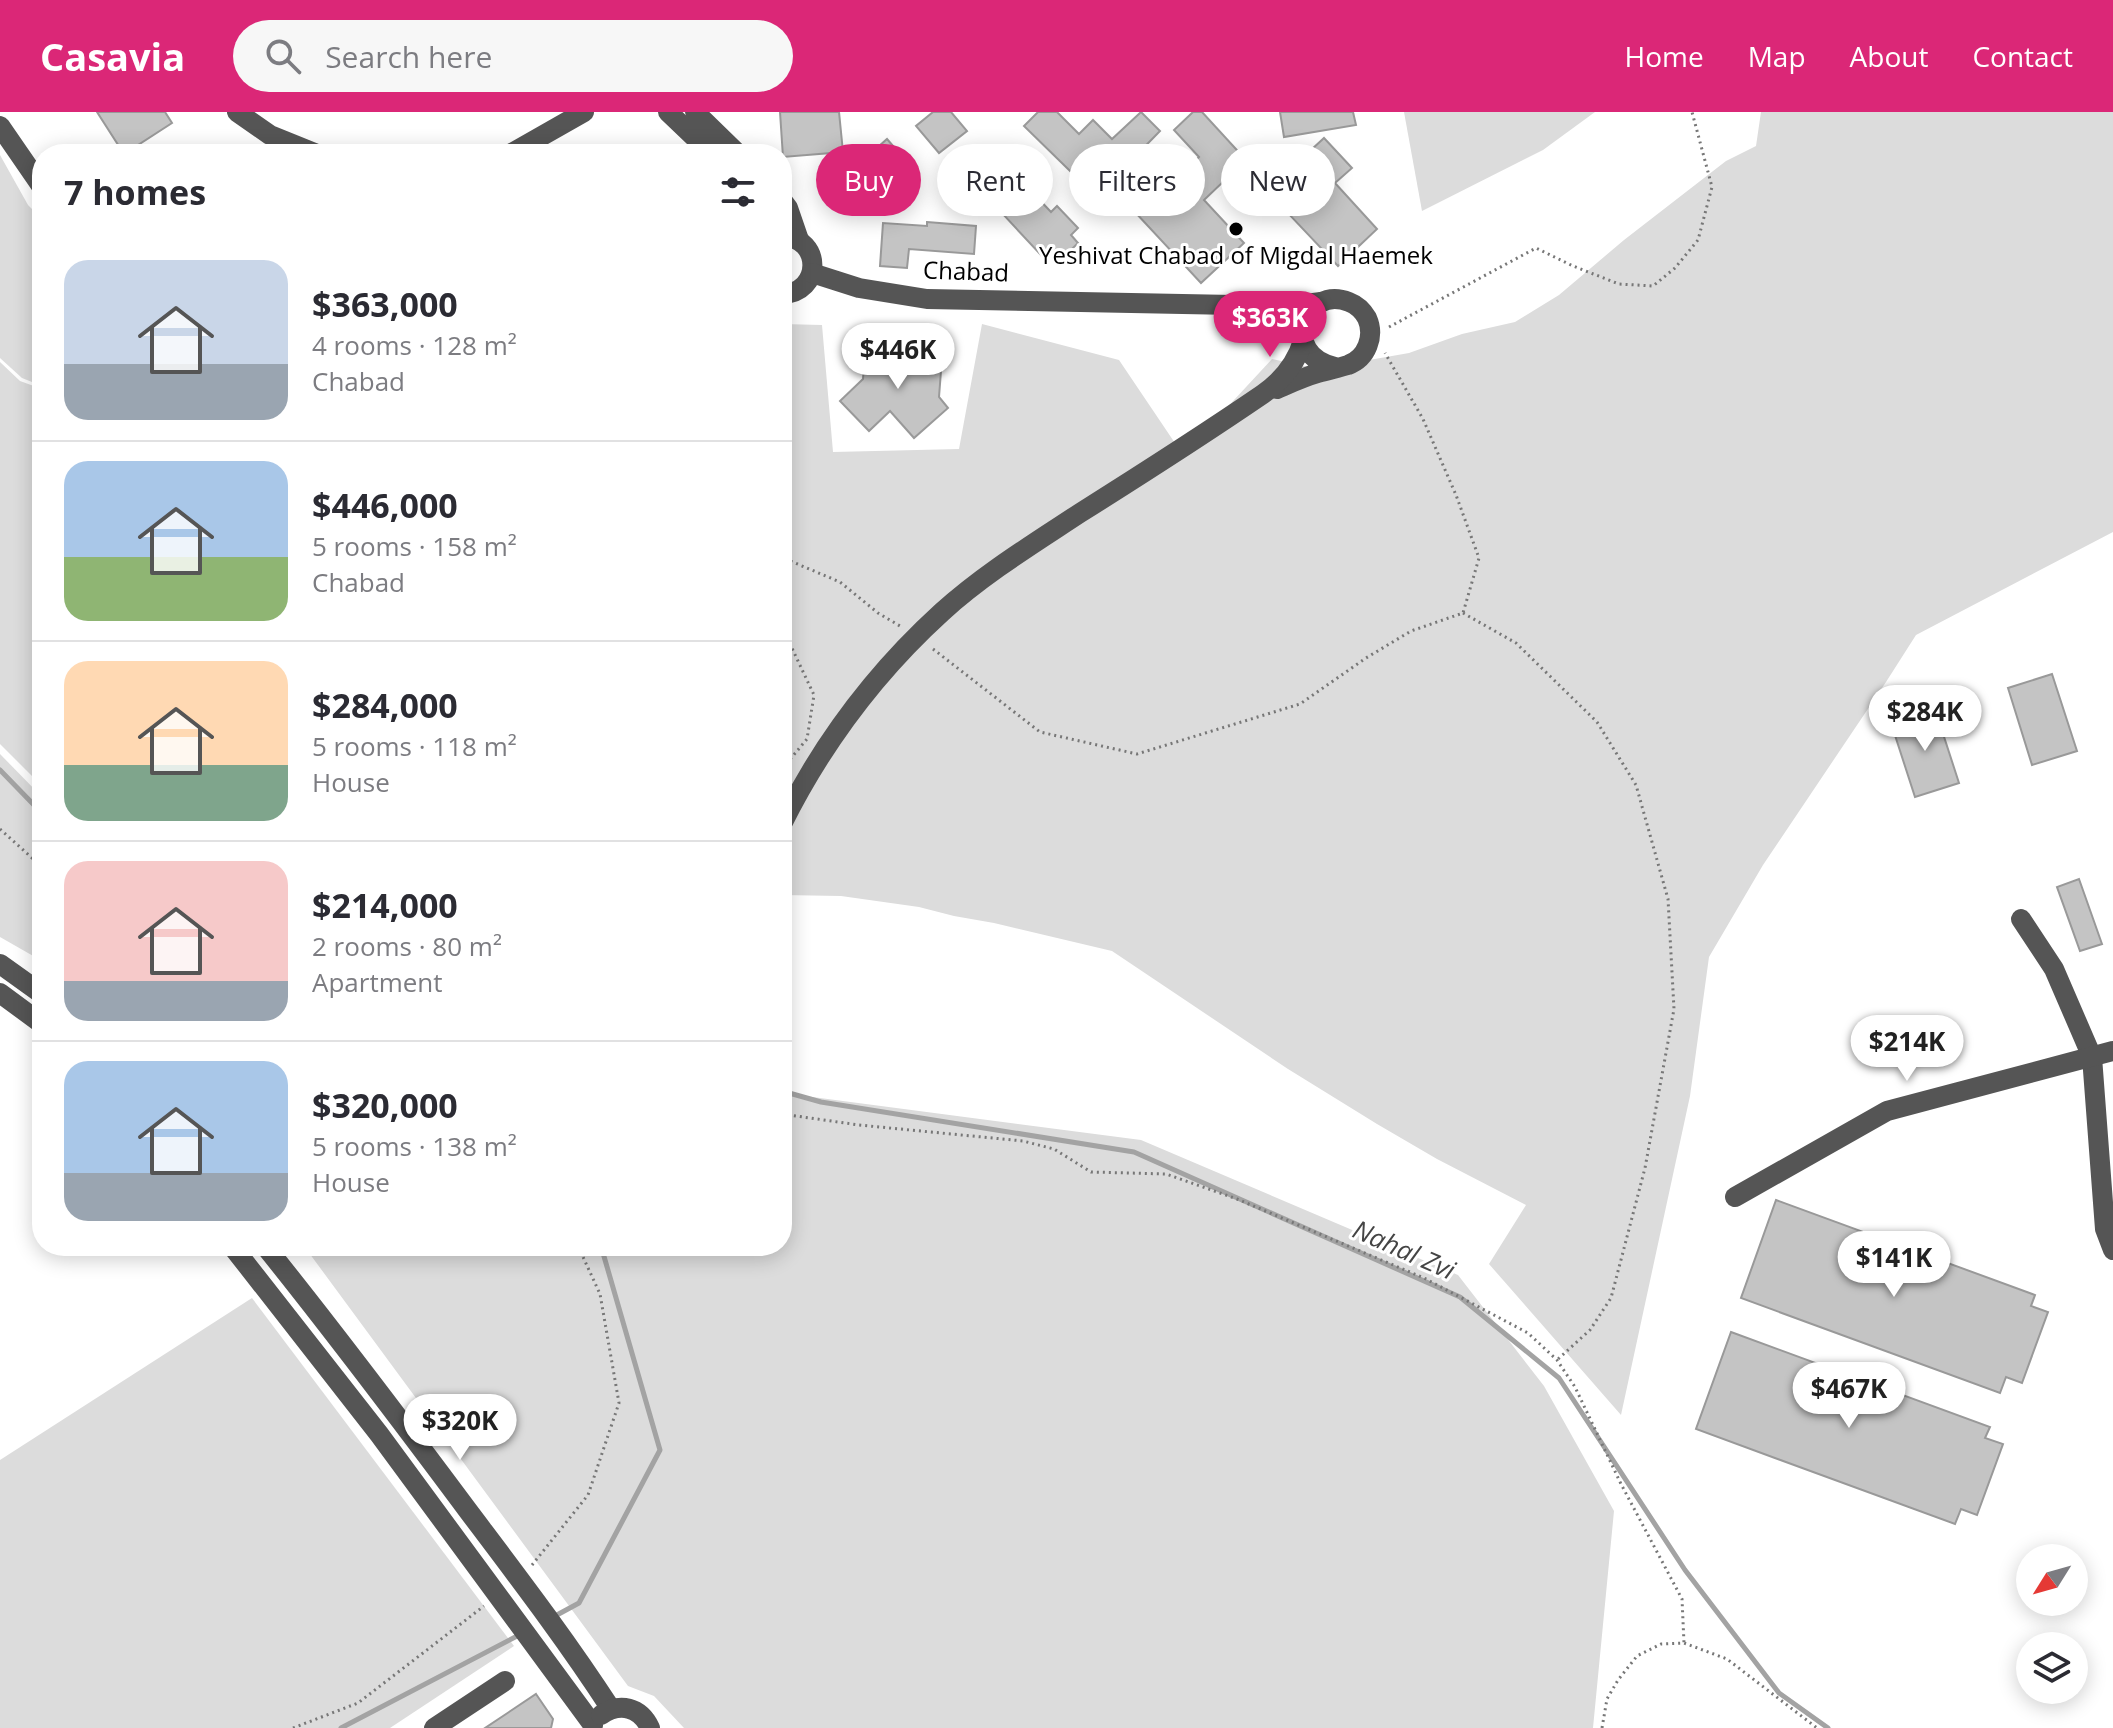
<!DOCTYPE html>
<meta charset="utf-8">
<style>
:root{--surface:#fff;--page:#f7f7f7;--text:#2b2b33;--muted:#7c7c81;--line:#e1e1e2;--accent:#db2777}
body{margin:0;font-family:"Open Sans",sans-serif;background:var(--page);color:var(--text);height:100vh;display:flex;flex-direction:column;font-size:30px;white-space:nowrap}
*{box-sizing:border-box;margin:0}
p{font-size:26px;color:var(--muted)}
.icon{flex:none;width:44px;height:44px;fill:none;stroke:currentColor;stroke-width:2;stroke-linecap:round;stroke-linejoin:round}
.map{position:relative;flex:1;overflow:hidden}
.side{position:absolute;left:32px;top:32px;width:760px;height:1112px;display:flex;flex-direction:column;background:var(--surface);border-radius:32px;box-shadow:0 4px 20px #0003}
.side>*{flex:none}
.banner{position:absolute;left:816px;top:32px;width:760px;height:72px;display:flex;gap:16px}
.needle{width:52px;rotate:233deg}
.tools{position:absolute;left:2016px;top:1432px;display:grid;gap:16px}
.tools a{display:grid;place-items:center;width:72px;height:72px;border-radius:50%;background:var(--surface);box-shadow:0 4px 20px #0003;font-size:40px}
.price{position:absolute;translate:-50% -68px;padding:0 18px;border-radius:28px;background:#fff;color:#222;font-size:26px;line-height:52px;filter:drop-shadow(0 2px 4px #0008)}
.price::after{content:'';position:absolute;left:50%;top:48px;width:24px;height:18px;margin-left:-12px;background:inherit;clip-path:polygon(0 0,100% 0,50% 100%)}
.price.current{background:var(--accent);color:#fff}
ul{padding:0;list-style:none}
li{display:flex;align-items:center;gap:24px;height:200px;padding:0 32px}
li+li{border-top:2px solid var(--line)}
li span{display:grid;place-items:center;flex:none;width:224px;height:160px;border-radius:24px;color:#555}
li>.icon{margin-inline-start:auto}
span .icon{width:96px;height:96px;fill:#fffc;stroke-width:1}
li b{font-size:34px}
h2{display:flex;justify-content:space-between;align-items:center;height:96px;padding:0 32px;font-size:34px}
.tag{padding:0 28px;border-radius:36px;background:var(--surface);box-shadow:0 4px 20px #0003;font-size:28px;line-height:72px}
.tag.current{background:var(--accent);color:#fff}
header{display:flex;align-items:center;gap:48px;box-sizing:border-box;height:112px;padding:0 40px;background:var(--accent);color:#fff}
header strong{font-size:38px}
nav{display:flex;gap:44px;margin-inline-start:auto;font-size:28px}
.search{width:560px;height:72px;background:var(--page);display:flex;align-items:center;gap:20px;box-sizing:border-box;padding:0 28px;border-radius:44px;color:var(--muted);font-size:30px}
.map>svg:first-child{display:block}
.green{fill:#dcdcdc}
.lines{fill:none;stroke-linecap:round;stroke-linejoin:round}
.stream{stroke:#a3a3a3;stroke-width:5}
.building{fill:#c4c4c4;stroke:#999;stroke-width:2}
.path{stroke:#777;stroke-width:3;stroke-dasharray:2 4;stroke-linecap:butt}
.minor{stroke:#555;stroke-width:20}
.poi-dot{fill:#000;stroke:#fff;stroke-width:3}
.labels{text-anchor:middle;stroke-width:6;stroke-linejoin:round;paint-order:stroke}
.poi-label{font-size:24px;fill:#000;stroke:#fff}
.street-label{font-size:24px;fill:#000;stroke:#fff}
.water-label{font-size:26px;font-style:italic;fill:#444;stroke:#fff}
</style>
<header>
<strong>Casavia</strong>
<div class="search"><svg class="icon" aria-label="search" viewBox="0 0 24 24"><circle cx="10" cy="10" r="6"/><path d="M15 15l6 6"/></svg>Search here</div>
<nav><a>Home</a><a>Map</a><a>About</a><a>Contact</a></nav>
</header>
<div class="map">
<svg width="2113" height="1616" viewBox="0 0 2113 1616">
<rect width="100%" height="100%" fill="#fff"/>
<g class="green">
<path d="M1404,0h191l-52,38 -121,61z"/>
<path d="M1761,0h352v420l-197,103 -30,47 -123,183 -54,92 -19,139 -69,319 -132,-151 37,-59 -89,-46 -60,-35 -89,-55 -176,-118 -118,-28 -40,-7 -35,-9 -78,-11 -59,-1v-571l40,1 11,127 126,-3 23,-125 137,36 64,95 89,-96 46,10 91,-16 53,-19 53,-12 44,-27 65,-55 102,-79 30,-15z"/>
<path d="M0,43l28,50 14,14v167l-20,-8 -22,-20z"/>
<path d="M0,250l20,19 22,8v397l-42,-42z"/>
<path d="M0,642l42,43v164l-42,-24z"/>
<path d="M782,981l359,47 317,135 86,111 70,125 -21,217h-909l-30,-32 -26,-10 -324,-440h478z"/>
<path d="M252,1186l262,348 -124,82h-390v-268z"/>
</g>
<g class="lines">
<g class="stream">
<path d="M0,658l34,35 8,4"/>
<path d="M782,979l39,11 313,50 326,145 99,81 126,192 94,123 49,35"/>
<path d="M555,1504l24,-13 81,-153 -59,-204"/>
<path d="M341,1616l180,-94"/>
</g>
</g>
<g class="building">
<path d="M97,0h68l7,11 -48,31z"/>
<path d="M780,0h59l4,40 -60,5z"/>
<path d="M933,0h18l16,19 -28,22 -23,-27z"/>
<path d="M1038,0h19l22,22 14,-14 19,19 29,-27 19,19 -41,42 30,31 50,-47 -25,-27 19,-18h9l44,48 -42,40 40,43 -43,40 -80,-86 -12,12 -85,-83z"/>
<path d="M1280,0h73l3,13 -72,12z"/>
<path d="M1324,26l28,30 -17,15 42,46 -39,37 -71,-75z"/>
<path d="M887,27l25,29 -36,32 -25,-29z"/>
<path d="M1017,64l34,36 6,-6 21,22 -7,7 7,8 -17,17 -12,-13 -8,8 -41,-44 2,-3 -9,-9z"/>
<path d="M927,110l49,4 -2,28 -65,-5 -2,19 -27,-2 3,-43 44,3z"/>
<path d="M865,240l77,6 -3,39 9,11 -34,30 -24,-27 -21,20 -29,-30 23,-22z"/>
<path d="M2052,562l25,77 -45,14 -24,-77z"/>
<path d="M1935,597l24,74 -44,14 -24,-74z"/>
<path d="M2079,767l23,65 -22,7 -23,-64z"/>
<path d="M1776,1088l259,95 -4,11 17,6 -26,71 -16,-6 -6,16 -259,-95z"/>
<path d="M1731,1220l259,95 -5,11 18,6 -26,71 -16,-6 -6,15 -259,-95z"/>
<path d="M536,1582l17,25 -2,9h-66z"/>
</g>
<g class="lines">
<g class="path">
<path d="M1389,215l147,-79 37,18 46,18 34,2 22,-18 23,-28 14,-53 -20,-75"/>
<path d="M782,455l6,-7 52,22 38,31 22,13"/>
<path d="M1463,501l53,30 81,79 39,63 32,114 6,110 -29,159 -34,130 -21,32 -33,30"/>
<path d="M782,515l32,68 -7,44 -25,30"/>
<path d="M933,537l107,83 97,22 163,-50 66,-46 45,-27 52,-18 16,-55 -23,-63 -33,-76 -38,-66"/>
<path d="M0,717l42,38"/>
<path d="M782,1002l77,11 164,16 31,8 37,23 75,2 71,25 187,79 104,55 29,27 18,27 46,97 61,115 2,44"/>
<path d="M532,1453l56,-70 31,-92 -19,-109 -22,-48"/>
<path d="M293,1616l65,-25 126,-97"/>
<path d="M1602,1616l5,-29 11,-19 19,-24 24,-12 23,-1 43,16 90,69"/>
</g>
<g class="minor">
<path d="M237,0l33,23 47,19"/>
<path d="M668,0l44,42"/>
<path d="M695,0l43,42"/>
<path d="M0,14l42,61"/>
<path d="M510,42l74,-42"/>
<path d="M782,88l6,8 11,32"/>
<path d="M782,124c41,2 40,57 0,58"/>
<path d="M812,161l47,15 68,11 364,7 30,-4"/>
<path d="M1277,277c14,-6 27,-12 41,-16 10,-3 20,-5 30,-8 19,-7 27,-29 19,-47 -4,-7 -10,-13 -18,-16 -45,-18 -70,53 -14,65"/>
<path d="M782,712c40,-80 94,-152 160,-212 42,-38 91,-68 138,-99 62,-39 123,-78 183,-119 20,-14 33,-30 40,-53"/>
<path d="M2021,807l33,50 38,88 13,172 8,21"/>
<path d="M0,852l42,30"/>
<path d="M0,881l42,31"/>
<path d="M1735,1085l152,-86 226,-60"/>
<path d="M232,1134l147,188 214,291"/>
<path d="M265,1134c70,87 137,176 204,266 49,65 98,129 142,197"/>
<path d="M601,1603c19,-13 39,-8 49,13"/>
<path d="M434,1616l71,-47"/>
</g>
</g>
<circle class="poi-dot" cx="1236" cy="117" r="8"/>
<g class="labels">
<g class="poi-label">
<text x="1236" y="152">Yeshivat Chabad of Migdal Haemek</text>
</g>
<g class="street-label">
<text transform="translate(966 160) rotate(2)" y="8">Chabad</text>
</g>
<g class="water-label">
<text transform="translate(1404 1138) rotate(24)" y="9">Nahal Zvi</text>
</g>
</g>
</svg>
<div class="tools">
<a><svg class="needle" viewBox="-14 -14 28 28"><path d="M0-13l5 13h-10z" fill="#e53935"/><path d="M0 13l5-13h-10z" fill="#7c7c81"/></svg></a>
<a><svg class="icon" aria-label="layers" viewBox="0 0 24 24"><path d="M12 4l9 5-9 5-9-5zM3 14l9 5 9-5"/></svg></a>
</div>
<b class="price current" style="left:1270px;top:247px">$363K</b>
<b class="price" style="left:898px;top:279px">$446K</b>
<b class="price" style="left:1925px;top:641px">$284K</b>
<b class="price" style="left:1907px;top:971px">$214K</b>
<b class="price" style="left:1894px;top:1187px">$141K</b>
<b class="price" style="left:1849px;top:1318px">$467K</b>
<b class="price" style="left:460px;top:1350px">$320K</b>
<div class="banner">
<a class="tag current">Buy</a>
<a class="tag">Rent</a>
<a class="tag">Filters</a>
<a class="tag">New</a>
</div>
<section class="side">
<h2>7 homes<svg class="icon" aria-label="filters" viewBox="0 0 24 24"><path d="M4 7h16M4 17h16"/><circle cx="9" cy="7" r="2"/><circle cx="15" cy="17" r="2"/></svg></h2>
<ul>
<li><span style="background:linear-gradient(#c9d6e8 65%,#9aa5b1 0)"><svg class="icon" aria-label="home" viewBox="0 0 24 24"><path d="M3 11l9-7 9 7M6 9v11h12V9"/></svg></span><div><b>$363,000</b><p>4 rooms · 128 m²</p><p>Chabad</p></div></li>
<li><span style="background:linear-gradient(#a9c7e8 60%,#8fb573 0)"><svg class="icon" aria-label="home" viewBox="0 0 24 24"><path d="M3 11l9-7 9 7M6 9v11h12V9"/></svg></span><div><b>$446,000</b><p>5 rooms · 158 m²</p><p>Chabad</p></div></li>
<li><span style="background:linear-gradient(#ffd9b3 65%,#7fa58c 0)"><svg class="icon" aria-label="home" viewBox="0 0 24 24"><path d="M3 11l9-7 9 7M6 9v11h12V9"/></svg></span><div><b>$284,000</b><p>5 rooms · 118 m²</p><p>House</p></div></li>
<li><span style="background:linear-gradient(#f6c9c9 75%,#9aa5b1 0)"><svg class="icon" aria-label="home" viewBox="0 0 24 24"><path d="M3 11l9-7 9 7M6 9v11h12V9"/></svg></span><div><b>$214,000</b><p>2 rooms · 80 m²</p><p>Apartment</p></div></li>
<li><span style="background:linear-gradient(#a9c7e8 70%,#9aa5b1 0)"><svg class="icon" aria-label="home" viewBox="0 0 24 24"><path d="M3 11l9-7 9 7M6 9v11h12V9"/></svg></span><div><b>$320,000</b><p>5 rooms · 138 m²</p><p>House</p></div></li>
</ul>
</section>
</div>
